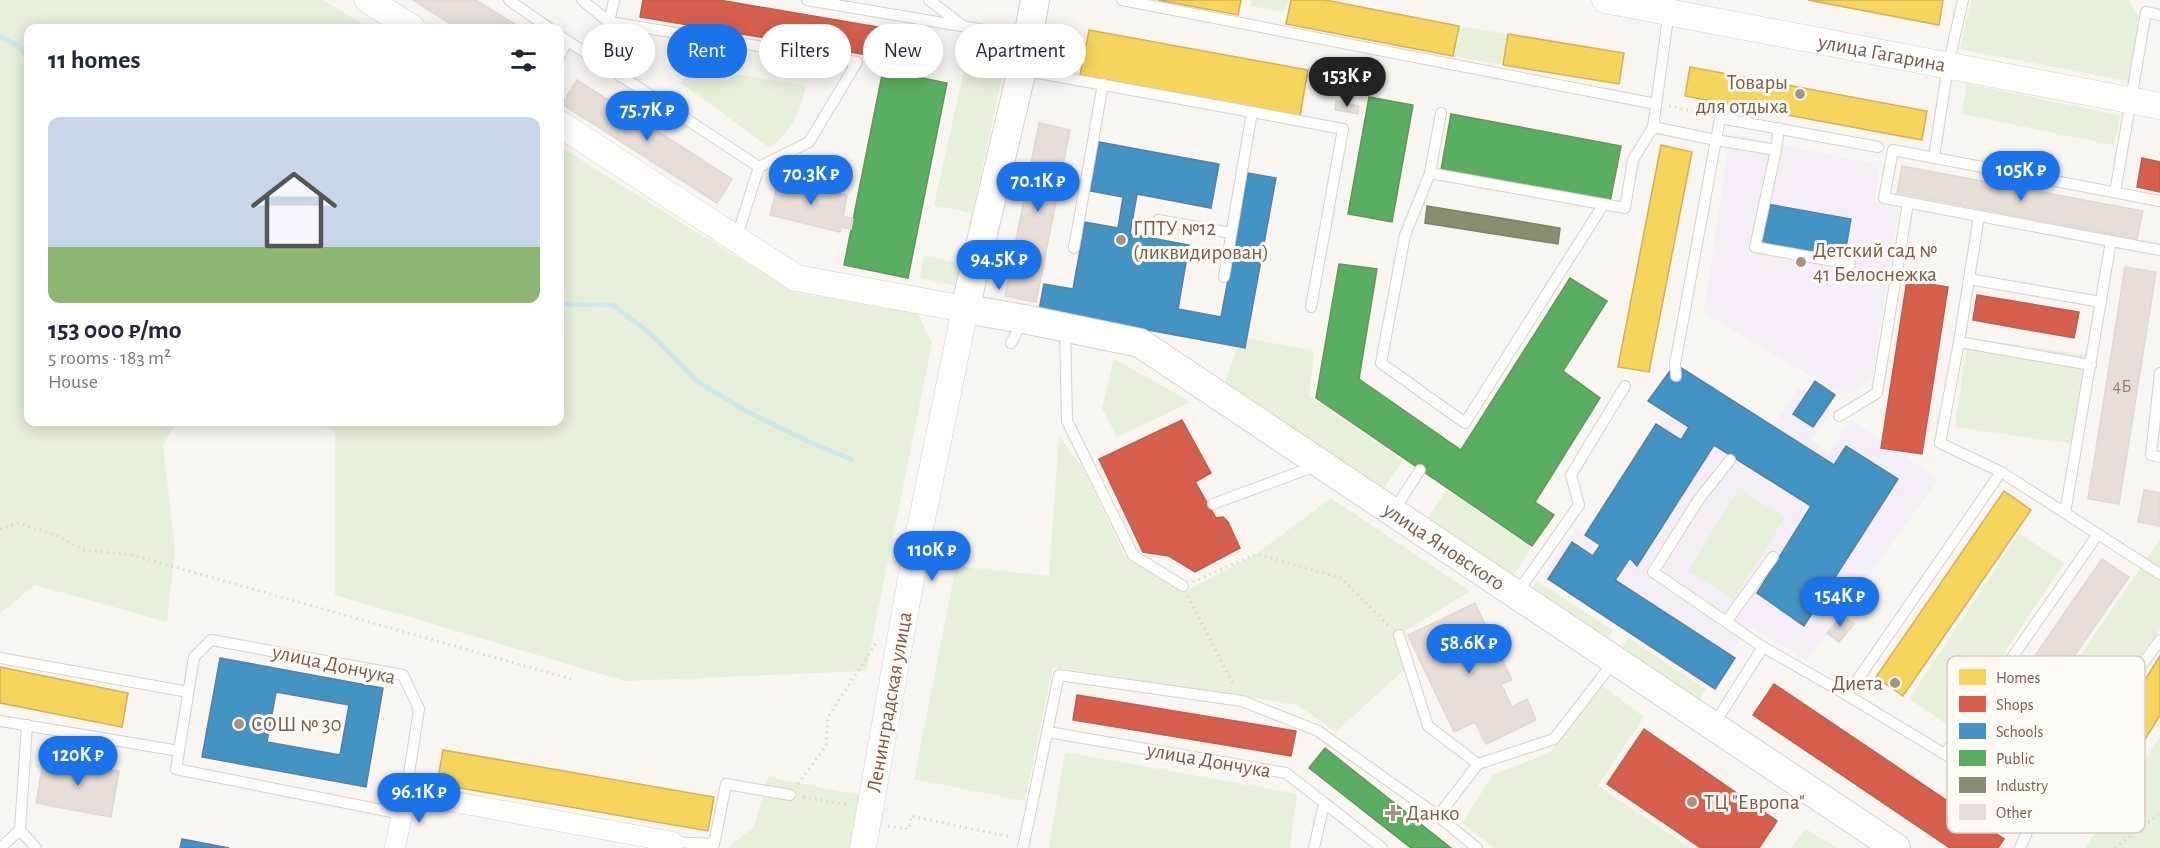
<!DOCTYPE html>
<meta charset="utf-8">
<style>
:root{--surface:#fff;--page:#f2f2f3;--text:#1f2937;--muted:#747a83;--line:#e0e1e3;--accent:#1a73e8}
body{margin:0;font-family:"Alegreya Sans",sans-serif;background:var(--page);color:var(--text);height:100vh;display:flex;flex-direction:column;font-size:22px;white-space:nowrap}
*{box-sizing:border-box;margin:0}
p{font-size:20px;color:var(--muted)}
.icon{flex:none;width:33px;height:33px;fill:none;stroke:currentColor;stroke-width:2;stroke-linecap:round;stroke-linejoin:round}
.map{position:relative;flex:1;overflow:hidden}
.side{position:absolute;left:24px;top:24px;width:540px;height:402px;display:flex;flex-direction:column;background:var(--surface);border-radius:12px;box-shadow:0 3px 15px #0003}
.side>*{flex:none}
.banner{position:absolute;left:582px;top:24px;width:570px;height:54px;display:flex;gap:12px}
.price{position:absolute;translate:-50% -51px;padding:0 14px;border-radius:21px;background:var(--accent);color:#fff;font-size:20px;line-height:39px;filter:drop-shadow(0 2px 3px #0008)}
.price::after{content:'';position:absolute;left:50%;top:36px;width:18px;height:14px;margin-left:-9px;background:inherit;clip-path:polygon(0 0,100% 0,50% 100%)}
.price.selected{background:#222;color:#fff}
ul{padding:0;list-style:none}
li{display:grid;align-content:center;gap:12px;height:318px;padding:0 24px}
li+li{border-top:2px solid var(--line)}
li span{display:grid;place-items:center;height:186px;border-radius:12px;color:#555}
li>.icon{margin-inline-start:auto}
span .icon{width:108px;height:108px;fill:#fffc;stroke-width:1}
li b{font-size:26px}
h2{display:flex;justify-content:space-between;align-items:center;height:72px;padding:0 24px;font-size:26px}
.chip{padding:0 21px;border-radius:27px;background:var(--surface);box-shadow:0 3px 15px #0003;font-size:21px;line-height:54px}
.chip.selected{background:var(--accent);color:#fff}
.map>svg:first-child{display:block}
.education{fill:#f6eef6}
.green{fill:#e7f0db}
.homes{fill:#f6d55c;stroke:#d1b158;stroke-width:1.5}
.shops{fill:#d6604d;stroke:#ba5f4d;stroke-width:1.5}
.schools{fill:#4393c3;stroke:#5482a0;stroke-width:1.5;fill-rule:evenodd}
.public{fill:#5aae61;stroke:#64955b;stroke-width:1.5}
.industry{fill:#8c8c6e;stroke:#877e64;stroke-width:1.5}
.lines{fill:none;stroke-linecap:round;stroke-linejoin:round}
.stream{stroke:#d0e8ea;stroke-width:5}
.building{fill:#e6ded7;stroke:#e2d8d2;stroke-width:1.5}
.service-casing{stroke:#d7d1cb;stroke-width:12}
.minor-casing{stroke:#d7d1cb;stroke-width:21}
.tertiary-casing{stroke:#d7d1cb;stroke-width:27}
.secondary-casing{stroke:#d9d2cb;stroke-width:30}
.path{stroke:#dcd5d0;stroke-width:3;stroke-dasharray:1.5 4.5;stroke-linecap:butt}
.service{stroke:#fefefd;stroke-width:10}
.minor{stroke:#fefefd;stroke-width:20}
.tertiary{stroke:#fefefd;stroke-width:26}
.secondary{stroke:#fefefd;stroke-width:28}
.poi-dot{fill:#a69286;stroke:#fffaf3;stroke-width:2}
.labels{text-anchor:middle;stroke-width:6;stroke-linejoin:round;paint-order:stroke}
.number-label{font-size:18px;fill:#977e72}
.street-label{font-size:21px;fill:#7a5c4d;stroke:#fffaf3}
.poi-label{font-size:21px;fill:#7a5c4d;stroke:#fffaf3;text-anchor:start}
.key{fill:#fffaf3;stroke:#d7cbc1;stroke-width:1.5}
.key-label{font-size:16px;fill:#7a5c4d}
</style>
<div class="map">
<svg width="2160" height="848" viewBox="0 0 2160 848">
<rect width="100%" height="100%" fill="#f9f5f0"/>
<g class="education">
<path d="M1730,134l150,31 -5,37 24,8 -28,171 -27,15 -140,-83z"/>
<path d="M1799,387l33,23 -21,30 18,13 22,-33 88,59 -132,182 -58,-35 -40,59 -167,-108 35,-49 8,6 71,-110 13,-8 -17,-18 120,29z"/>
</g>
<g class="green">
<path d="M0,0h323l46,28h-341v394h149l-14,23 12,105 -8,72 -132,-37 -35,28z"/>
<path d="M1252,0h35l-3,12 -33,-6z"/>
<path d="M1971,0h157l11,16 -10,65 -169,-32z"/>
<path d="M1459,26l49,8 -5,31 -50,-9z"/>
<path d="M972,35l38,8 -38,170 -38,-8z"/>
<path d="M693,67l113,19c-7,30 -13,42 -36,62l-89,-65z"/>
<path d="M1967,84l153,31 -6,30 -153,-31z"/>
<path d="M560,147l233,145 125,22 14,29 -66,328 -241,10 -290,-86v-164l-20,-9h245z"/>
<path d="M924,256l40,8 -5,22 -39,-8z"/>
<path d="M1241,337l73,14 -5,45 94,65 -24,34 -156,-107z"/>
<path d="M1968,338l118,17 -13,89 -118,-17z"/>
<path d="M1114,359l77,43 -74,35 -15,-29z"/>
<path d="M1059,436l25,34 41,86 61,35 70,-37 75,-56 139,93 -71,44 9,31 -72,66 -39,-27 -244,-38 -28,134 -111,-22 42,-213 93,10z"/>
<path d="M1738,489l47,28 -51,83 -46,-29z"/>
<path d="M1446,490l86,57 -21,32 -86,-56z"/>
<path d="M2019,533l45,30 -110,166 -45,-30z"/>
<path d="M2160,540v89l-116,161 -38,-27z"/>
<path d="M1537,581l76,49 -7,11 -76,-50z"/>
<path d="M1628,638l78,51 -8,12 -78,-50z"/>
<path d="M1603,686l41,31 -46,69 93,62h-197l-32,-25 31,-48 56,-22z"/>
<path d="M2160,737v111h-75z"/>
<path d="M1065,752l232,42 -7,54h-241z"/>
<path d="M768,777l95,19 -10,52h-125l26,-22z"/>
<path d="M1806,829l31,19h-46z"/>
</g>
<g class="homes">
<path d="M1158,0h83l-3,15z"/>
<path d="M1291,0h34l134,26 -6,30 -167,-32z"/>
<path d="M1808,0h135l-4,25z"/>
<path d="M1089,30l219,40 -8,46 -220,-41z"/>
<path d="M1508,34l116,19 -5,31 -116,-19z"/>
<path d="M1690,67l237,44 -5,29 -237,-44z"/>
<path d="M1661,145l31,7 -43,220 -31,-5z"/>
<path d="M2004,491l27,19 -128,186 -27,-19z"/>
<path d="M2160,656v59l-67,109 -27,-19z"/>
<path d="M0,667l128,26 -6,34 -122,-24z"/>
<path d="M443,750l271,47 -6,34 -271,-47z"/>
</g>
<g class="shops">
<path d="M643,0h76l165,28 -5,29 -239,-40z"/>
<path d="M2142,158l18,4v30l-23,-5z"/>
<path d="M1907,280l41,7 -26,167 -41,-6z"/>
<path d="M1977,295l102,17 -5,26 -101,-18z"/>
<path d="M1182,420l29,53 -16,9 21,36 7,-1 5,5 12,26 -45,24 -26,-16 -26,-4 -44,-93z"/>
<path d="M1774,684l230,155 -6,9h-48l-197,-133z"/>
<path d="M1077,695l219,36 -5,25 -218,-36z"/>
<path d="M1644,729l133,92 -18,27h-58l-94,-64z"/>
</g>
<g class="schools">
<path d="M1099,142l120,22 -8,44 -74,-14 -7,40 59,11 -11,64 43,8 27,-144 28,5 -31,170 -206,-38 5,-26 29,5 12,-67 33,6 5,-31 -33,-6z"/>
<path d="M1767,204l84,15 -7,40 -85,-15z"/>
<path d="M1675,364l159,101 12,-19 52,33 -94,147 -47,-33 54,-87 -97,-61 -77,121 -7,-8 -15,22 120,78 -20,31 -167,-110 24,-37 21,14 7,-11 -15,-10 71,-111 25,16 8,-13 -41,-26z"/>
<path d="M1815,381l20,14 -22,32 -20,-13z"/>
<path d="M220,658l163,30 -17,99 -164,-30zM276,692l73,13 -9,50 -73,-13z"/>
<path d="M182,839l47,9h-49z"/>
</g>
<g class="public">
<path d="M883,70l64,13 -39,195 -64,-13z"/>
<path d="M1369,97l44,8 -21,117 -44,-8z"/>
<path d="M1451,114l170,32 -11,56 -169,-32z"/>
<path d="M1339,264l38,5 -18,110 102,71 109,-172 37,23 -44,70 37,27 -65,104 19,13 -22,31 -216,-148z"/>
<path d="M1325,748l126,100h-40l-102,-80z"/>
</g>
<path class="industry" d="M1427,206l133,22 -2,16 -133,-21z"/>
<g class="lines">
<g class="stream">
<path d="M0,36l22,13 6,13"/>
<path d="M560,304l53,1 39,30 45,46 47,29 67,33 40,16"/>
</g>
</g>
<g class="building">
<path d="M413,0h63l45,28h-64z"/>
<path d="M1044,28l14,3 -5,29 -14,-3z"/>
<path d="M577,80l155,99 -15,24 -155,-99z"/>
<path d="M1336,101l23,5 -1,8 -23,-4z"/>
<path d="M1039,123l31,7 -34,172 -31,-6z"/>
<path d="M1902,166l241,45 -6,28 -240,-46z"/>
<path d="M779,179l68,16 -4,21 10,3 -2,10 -10,-2 -1,5 -70,-17z"/>
<path d="M2125,267l31,5 -37,232 -31,-5z"/>
<path d="M2144,490l16,3v33l-22,-4z"/>
<path d="M2102,559l27,18 -129,186 -27,-18z"/>
<path d="M1475,603l37,77 -11,4 11,23 15,-8 9,21 -50,24 -11,-22 -21,10 -46,-97z"/>
<path d="M1842,615l12,9 -15,18 -12,-9z"/>
<path d="M44,757l75,14 -8,46 -75,-14z"/>
</g>
<g class="lines">
<g class="service-casing">
<g id="service">
<path d="M509,0l40,28"/>
<path d="M582,0l27,22 248,40 -48,80 -50,25 -23,72"/>
<path d="M614,0l-5,22 11,54"/>
<path d="M807,0l219,37"/>
<path d="M929,0l33,25"/>
<path d="M1122,0l534,104"/>
<path d="M1669,11l-16,116 63,13 60,10"/>
<path d="M560,36l199,131"/>
<path d="M560,55l7,-13"/>
<path d="M1022,70l230,42 -28,165"/>
<path d="M1252,112l91,17 -32,178"/>
<path d="M1441,113l-11,60 -25,62 -24,128 84,60 138,-218"/>
<path d="M1779,128l-3,22 -21,97 95,17"/>
<path d="M1934,157l14,-91 15,-66"/>
<path d="M1430,173l195,35 8,-48 20,-33"/>
<path d="M2115,192l31,-180 14,3"/>
<path d="M1979,216l-20,126 132,23"/>
<path d="M1158,220l73,13"/>
<path d="M2111,241l49,9"/>
<path d="M1074,248l29,-164"/>
<path d="M1969,279l132,23"/>
<path d="M1065,328l2,93 66,134 50,31"/>
<path d="M1959,342l-19,101 61,29"/>
<path d="M1011,343l13,-24"/>
<path d="M2160,373l-9,82 9,2"/>
<path d="M1676,376l-1,-12 45,-246 158,29"/>
<path d="M1839,416l38,-23 31,-190"/>
<path d="M1730,460l-31,39 -46,73 110,75 84,48 190,115 -17,38"/>
<path d="M1213,504l105,-39"/>
<path d="M1393,512l27,-42"/>
<path d="M2065,513l46,-272 -227,-43 9,-48 267,51"/>
<path d="M1517,593l62,-88 -8,-30 54,-89"/>
<path d="M1726,622l47,-65"/>
<path d="M1399,635l29,91 50,38"/>
<path d="M0,658l188,34"/>
<path d="M1847,695l154,-223 159,102"/>
<path d="M0,721l179,30 15,-94 17,-17 192,35 16,34 -13,84"/>
<path d="M1713,726l50,-79"/>
<path d="M1048,732l238,41 96,75"/>
<path d="M179,751l-3,18 226,45"/>
<path d="M1945,754l153,-220"/>
<path d="M2037,810l123,-170"/>
<path d="M1438,816l40,-52 76,-25 61,-79"/>
<path d="M20,830l16,18"/>
<path d="M673,842l41,2 12,-60 64,11"/>
<path d="M0,848l20,-18 7,-105"/>
<path d="M1023,848l36,-173 183,26 76,30 120,85 39,32"/>
<path d="M1314,848l10,-45"/>
</g>
</g>
<g class="minor-casing">
<path id="minor" d="M395,848l11,-55 267,49 -1,6"/>
</g>
<g class="tertiary-casing">
<g id="tertiary">
<path d="M368,0l44,28"/>
<path id="s1" d="M1605,0l555,106"/>
<path d="M560,124l236,154 169,31 -46,225 -56,314"/>
</g>
</g>
<g class="secondary-casing">
<g id="secondary">
<path id="s2" d="M1035,0l-13,70 -57,239 59,10 116,24 756,505"/>
</g>
</g>
<g class="path">
<path d="M1669,106l40,9"/>
<path d="M0,529l18,-6 41,13 24,14 49,5 439,124"/>
<path d="M1193,582l63,-28 85,24 50,50"/>
<path d="M1188,596l46,90"/>
<path d="M798,784l28,-38 2,-29 50,-77"/>
<path d="M803,797l47,8"/>
<path d="M888,826l21,3 2,-13 100,21"/>
<path d="M2115,848l45,-35"/>
</g>
<use href="#service" class="service"/>
<use href="#minor" class="minor"/>
<use href="#tertiary" class="tertiary"/>
<use href="#secondary" class="secondary"/>
</g>
<g class="poi-dot">
<circle cx="1800" cy="94" r="6"/>
<circle cx="1121" cy="240" r="6"/>
<circle cx="1801" cy="262" r="6"/>
<circle cx="1895" cy="683" r="6"/>
<circle cx="239" cy="724" r="6"/>
<circle cx="1692" cy="802" r="6"/>
<path d="M1390 804h6v6h6v6h-6v6h-6v-6h-6v-6h6z"/>
</g>
<g class="labels">
<g class="number-label">
<text x="2122" y="392">4Б</text>
</g>
<g class="street-label">
<text dy="7" stroke="none"><textPath href="#s1" startOffset="282">улица Гагарина</textPath></text>
<text dy="7" stroke="none"><textPath href="#s2" startOffset="861">улица Яновского</textPath></text>
<text transform="translate(334 664) rotate(12)" y="7">улица Дончука</text>
<text transform="translate(889 702) rotate(-80)" y="7">Ленинградская улица</text>
<text transform="translate(1209 760) rotate(10)" y="7">улица Дончука</text>
</g>
<g class="poi-label">
<text x="1788" y="89" text-anchor="end">Товары<tspan x="1788" dy="24">для отдыха</tspan></text>
<text x="1133" y="235">ГПТУ №12<tspan x="1133" dy="24">(ликвидирован)</tspan></text>
<text x="1813" y="257">Детский сад №<tspan x="1813" dy="24">41 Белоснежка</tspan></text>
<text x="1883" y="690" text-anchor="end">Диета</text>
<text x="251" y="731">СОШ № 30</text>
<text x="1704" y="809">ТЦ "Европа"</text>
<text x="1406" y="820">Данко</text>
</g>
</g>
<rect x="1947" y="656" width="198" height="177" rx="9" class="key"/>
<rect x="1959" y="669" width="27" height="16" fill="#f6d55c"/>
<rect x="1959" y="696" width="27" height="16" fill="#d6604d"/>
<rect x="1959" y="723" width="27" height="16" fill="#4393c3"/>
<rect x="1959" y="750" width="27" height="16" fill="#5aae61"/>
<rect x="1959" y="777" width="27" height="16" fill="#8c8c6e"/>
<rect x="1959" y="804" width="27" height="16" fill="#e6ded7"/>
<g class="key-label">
<text x="1996" y="683">Homes</text>
<text x="1996" y="710">Shops</text>
<text x="1996" y="737">Schools</text>
<text x="1996" y="764">Public</text>
<text x="1996" y="791">Industry</text>
<text x="1996" y="818">Other</text>
</g>
</svg>
<b class="price selected" style="left:1347px;top:108px">153K ₽</b>
<b class="price" style="left:647px;top:142px">75.7K ₽</b>
<b class="price" style="left:2021px;top:202px">105K ₽</b>
<b class="price" style="left:811px;top:206px">70.3K ₽</b>
<b class="price" style="left:1038px;top:213px">70.1K ₽</b>
<b class="price" style="left:999px;top:291px">94.5K ₽</b>
<b class="price" style="left:932px;top:582px">110K ₽</b>
<b class="price" style="left:1840px;top:628px">154K ₽</b>
<b class="price" style="left:1469px;top:675px">58.6K ₽</b>
<b class="price" style="left:78px;top:787px">120K ₽</b>
<b class="price" style="left:419px;top:824px">96.1K ₽</b>
<div class="banner">
<a class="chip">Buy</a>
<a class="chip selected">Rent</a>
<a class="chip">Filters</a>
<a class="chip">New</a>
<a class="chip">Apartment</a>
</div>
<section class="side">
<h2>11 homes<svg class="icon" aria-label="filters" viewBox="0 0 24 24"><path d="M4 7h16M4 17h16"/><circle cx="9" cy="7" r="2"/><circle cx="15" cy="17" r="2"/></svg></h2>
<ul>
<li><span style="background:linear-gradient(#c9d6e8 70%,#8fb573 0)"><svg class="icon" aria-label="home" viewBox="0 0 24 24"><path d="M3 11l9-7 9 7M6 9v11h12V9"/></svg></span><div><b>153 000 ₽/mo</b><p>5 rooms · 183 m²</p><p>House</p></div></li>
</ul>
</section>
</div>
